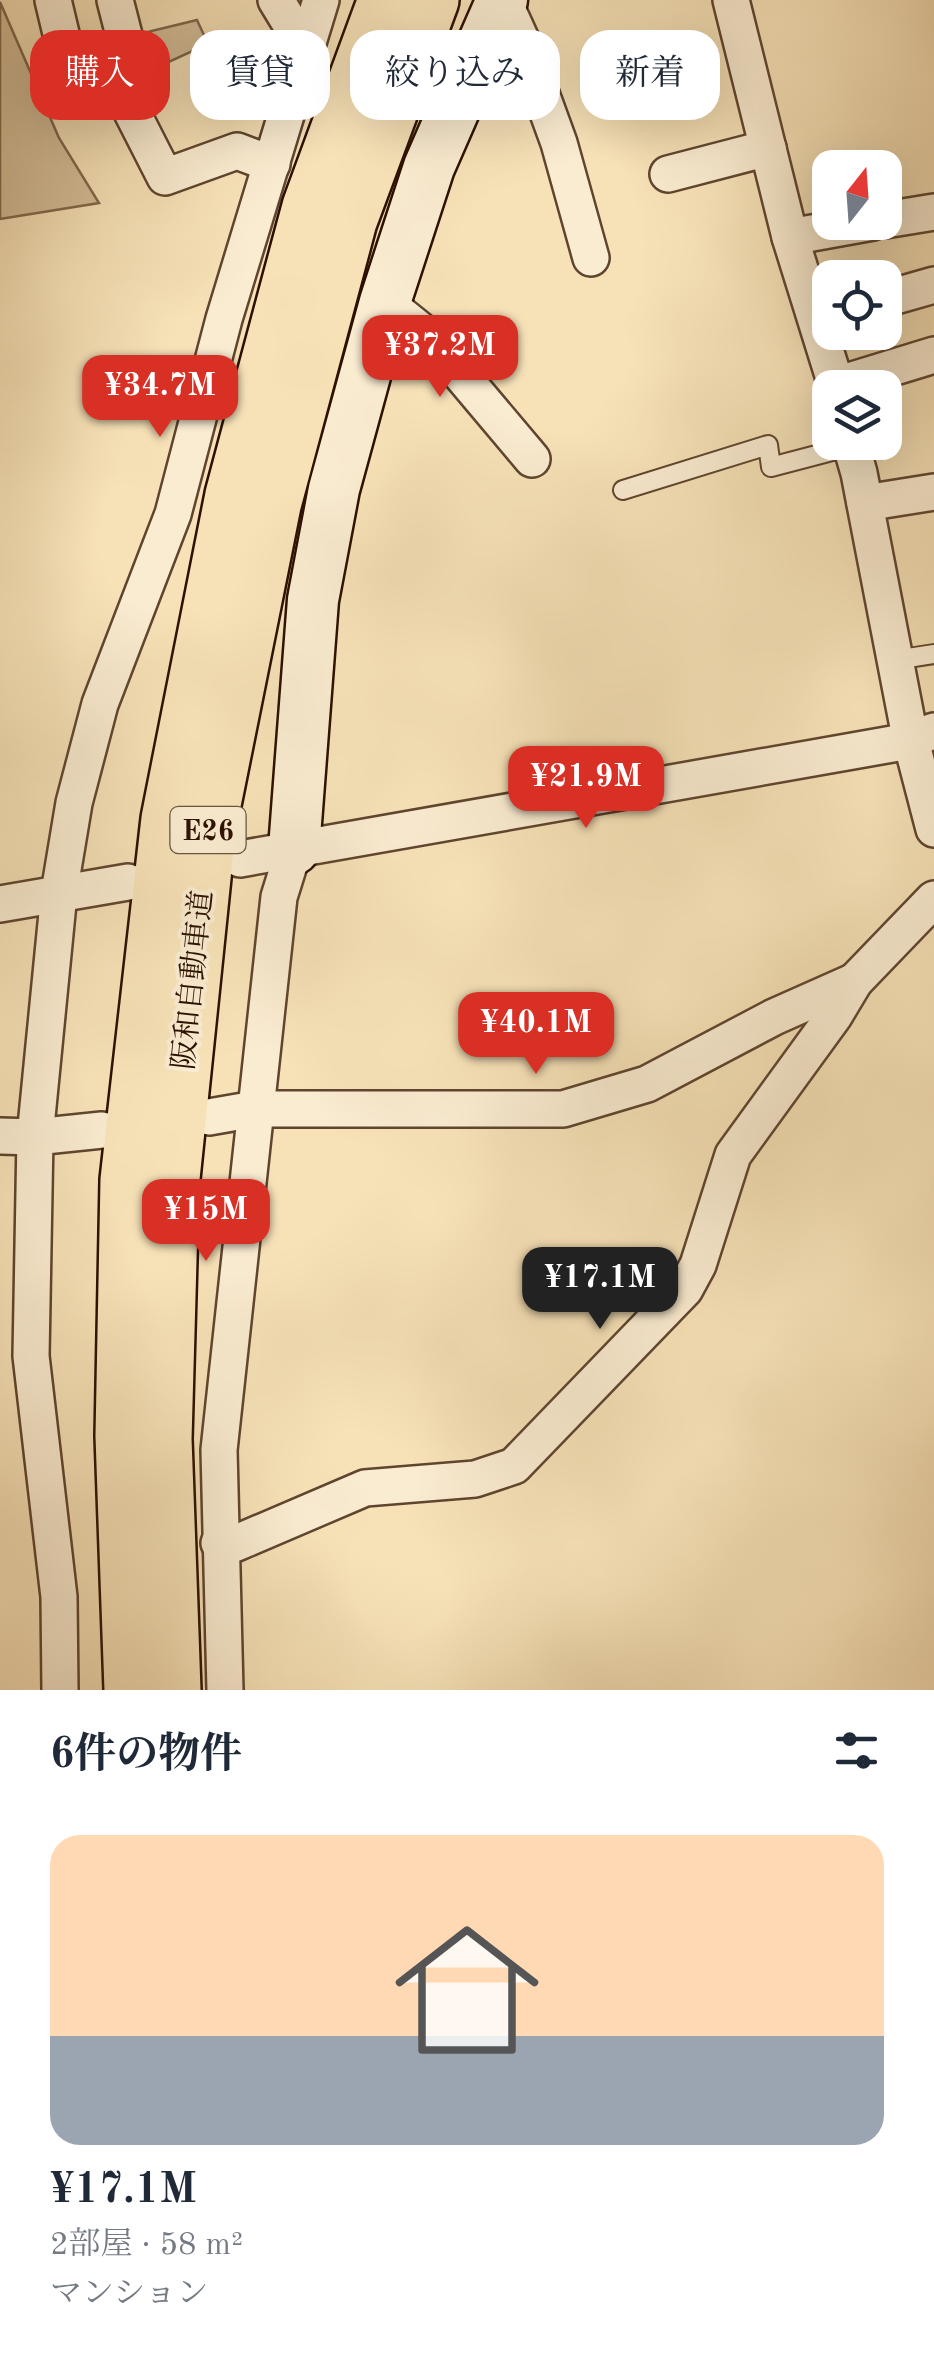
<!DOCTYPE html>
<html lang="ja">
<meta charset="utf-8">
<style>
:root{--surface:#fff;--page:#f2f2f3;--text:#1f2937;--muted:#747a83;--accent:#d93025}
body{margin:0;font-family:"Old Standard TT","Noto Serif JP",serif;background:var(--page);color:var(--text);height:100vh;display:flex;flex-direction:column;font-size:38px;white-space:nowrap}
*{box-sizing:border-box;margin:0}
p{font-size:32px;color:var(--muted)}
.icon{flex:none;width:55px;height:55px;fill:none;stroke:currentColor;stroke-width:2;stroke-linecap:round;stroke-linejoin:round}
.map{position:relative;height:1690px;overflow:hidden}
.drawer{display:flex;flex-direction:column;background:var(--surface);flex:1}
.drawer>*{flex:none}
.hud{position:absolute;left:30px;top:30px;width:875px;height:90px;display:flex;gap:20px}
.needle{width:65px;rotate:17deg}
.fabs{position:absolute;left:812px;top:150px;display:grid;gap:20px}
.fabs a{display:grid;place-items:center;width:90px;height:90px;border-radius:20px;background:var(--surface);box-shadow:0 10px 40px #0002;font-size:50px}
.price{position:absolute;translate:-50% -85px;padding:0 22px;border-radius:20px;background:var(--accent);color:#fff;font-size:32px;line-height:65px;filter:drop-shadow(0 2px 5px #0008)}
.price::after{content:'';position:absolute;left:50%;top:60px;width:30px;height:22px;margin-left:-15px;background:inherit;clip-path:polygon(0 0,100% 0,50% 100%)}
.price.current{background:#222;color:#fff}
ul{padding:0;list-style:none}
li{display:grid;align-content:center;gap:20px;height:530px;padding:0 50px}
li span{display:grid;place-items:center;height:310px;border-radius:30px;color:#555}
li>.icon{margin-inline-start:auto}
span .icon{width:180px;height:180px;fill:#fffc;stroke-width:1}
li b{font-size:42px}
h2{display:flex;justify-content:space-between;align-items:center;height:120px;padding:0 50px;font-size:42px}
.chip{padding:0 35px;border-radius:30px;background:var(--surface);box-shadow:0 10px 40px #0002;font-size:35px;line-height:90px}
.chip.current{background:var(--accent);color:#fff}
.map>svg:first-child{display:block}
.green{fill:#d4be99;stroke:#80684d;stroke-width:2.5}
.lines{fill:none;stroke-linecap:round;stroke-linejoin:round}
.lane-casing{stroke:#5f452f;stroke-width:22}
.street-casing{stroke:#5f452f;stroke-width:40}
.secondary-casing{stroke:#2c1101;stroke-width:55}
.highway-casing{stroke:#2c1101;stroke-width:60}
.lane{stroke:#faecd1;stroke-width:18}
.street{stroke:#faecd1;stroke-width:35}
.secondary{stroke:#faecd1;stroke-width:50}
.highway{stroke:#f7e2b8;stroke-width:55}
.labels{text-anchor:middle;stroke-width:8;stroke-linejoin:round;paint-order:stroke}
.shield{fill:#faecd1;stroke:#6a533f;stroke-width:2.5}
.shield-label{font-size:28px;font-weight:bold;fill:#2c1101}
.street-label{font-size:30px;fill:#2c1101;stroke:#faecd1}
</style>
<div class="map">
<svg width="934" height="1690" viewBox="0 0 934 1690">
<rect width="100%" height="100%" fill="#f7e2b8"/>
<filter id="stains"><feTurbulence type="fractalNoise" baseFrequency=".002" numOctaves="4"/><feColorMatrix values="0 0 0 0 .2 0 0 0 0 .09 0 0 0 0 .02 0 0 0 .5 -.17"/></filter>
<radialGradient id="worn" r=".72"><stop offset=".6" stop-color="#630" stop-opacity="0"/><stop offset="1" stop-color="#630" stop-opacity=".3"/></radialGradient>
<g class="green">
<path d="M0,2l59,136 40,65 -99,16z"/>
<path d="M197,20l11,24 -72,33 -4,-11 7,-32z"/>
</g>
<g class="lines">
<g class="lane-casing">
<g id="lane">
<path d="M623,490l145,-45 3,22 80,-21"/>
<path d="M895,660l39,-6"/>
</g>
</g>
<g class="street-casing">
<g id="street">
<path d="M53,0l10,42 22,46"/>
<path d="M115,0l11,43 -13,32 52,102 72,-26 35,13"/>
<path d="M276,0l17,28 17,6"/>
<path d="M503,0l20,44 36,99 32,115"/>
<path d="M731,0l59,237 47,151"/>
<path d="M668,174l100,-26"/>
<path d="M885,220l49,-8"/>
<path d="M790,237l83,-15"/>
<path d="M885,299l49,-14"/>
<path d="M385,302l46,37 101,120"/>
<path d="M836,385l98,-30"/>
<path d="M850,442l9,31 51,264 24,92"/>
<path d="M865,503l69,-11"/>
<path d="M240,859l658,-116 36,-12"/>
<path d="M0,904l128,-22"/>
<path d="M209,1117l46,-8h308l84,-25 127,-67 81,-36"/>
<path d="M0,1136l35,1 67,-7"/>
<path d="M219,1543l15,1 131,-56 110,-9 39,-13 171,-177 13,-24 35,-110 101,-139 21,-35 79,-82"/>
<path d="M60,1690l-1,-93 -28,-241 4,-219 24,-244 15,-90 26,-99 73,-190 51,-195 97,-319"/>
<path d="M225,1690l-6,-240 60,-553 15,-48"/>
</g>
</g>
<g class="secondary-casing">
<path id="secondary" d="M294,849l19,-249 21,-111 51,-187 44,-135 73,-167"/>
</g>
<g class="highway-casing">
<g id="highway">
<path d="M132,1690l-9,-254 5,-256 41,-361 64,-324 77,-288 76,-207"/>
<path d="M173,1690l-9,-251 7,-251 37,-359 65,-324 76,-284 82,-221"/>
</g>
</g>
<use href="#lane" class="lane"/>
<use href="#street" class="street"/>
<use href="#secondary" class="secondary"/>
<use href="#highway" class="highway"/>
</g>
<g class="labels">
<rect class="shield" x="170.5" y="807" width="75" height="46" rx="8"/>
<g class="shield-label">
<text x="208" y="840">E26</text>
</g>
<g class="street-label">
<text transform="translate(192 980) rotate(-84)" y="10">阪和自動車道</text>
</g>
</g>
<rect width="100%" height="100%" filter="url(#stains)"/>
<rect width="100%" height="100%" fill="url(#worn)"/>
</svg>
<div class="fabs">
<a><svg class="needle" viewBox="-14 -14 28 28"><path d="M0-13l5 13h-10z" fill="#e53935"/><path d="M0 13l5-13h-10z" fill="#747a83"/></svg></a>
<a><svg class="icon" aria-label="locate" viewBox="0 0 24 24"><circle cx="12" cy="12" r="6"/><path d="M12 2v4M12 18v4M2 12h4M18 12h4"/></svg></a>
<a><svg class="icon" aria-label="layers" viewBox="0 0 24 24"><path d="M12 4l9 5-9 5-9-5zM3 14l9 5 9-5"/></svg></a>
</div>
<b class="price" style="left:440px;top:400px">¥37.2M</b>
<b class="price" style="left:160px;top:440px">¥34.7M</b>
<b class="price" style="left:586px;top:831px">¥21.9M</b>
<b class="price" style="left:536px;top:1077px">¥40.1M</b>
<b class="price" style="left:206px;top:1264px">¥15M</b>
<b class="price current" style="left:600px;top:1332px">¥17.1M</b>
<div class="hud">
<a class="chip current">購入</a>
<a class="chip">賃貸</a>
<a class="chip">絞り込み</a>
<a class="chip">新着</a>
</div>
</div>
<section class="drawer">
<h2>6件の物件<svg class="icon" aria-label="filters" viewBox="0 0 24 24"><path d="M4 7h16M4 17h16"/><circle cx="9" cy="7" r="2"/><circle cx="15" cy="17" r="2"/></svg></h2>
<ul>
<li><span style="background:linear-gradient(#ffd9b3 65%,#9aa5b1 0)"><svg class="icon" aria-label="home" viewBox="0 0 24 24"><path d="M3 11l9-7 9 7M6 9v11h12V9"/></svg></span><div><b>¥17.1M</b><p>2部屋 · 58 m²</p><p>マンション</p></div></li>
</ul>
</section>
